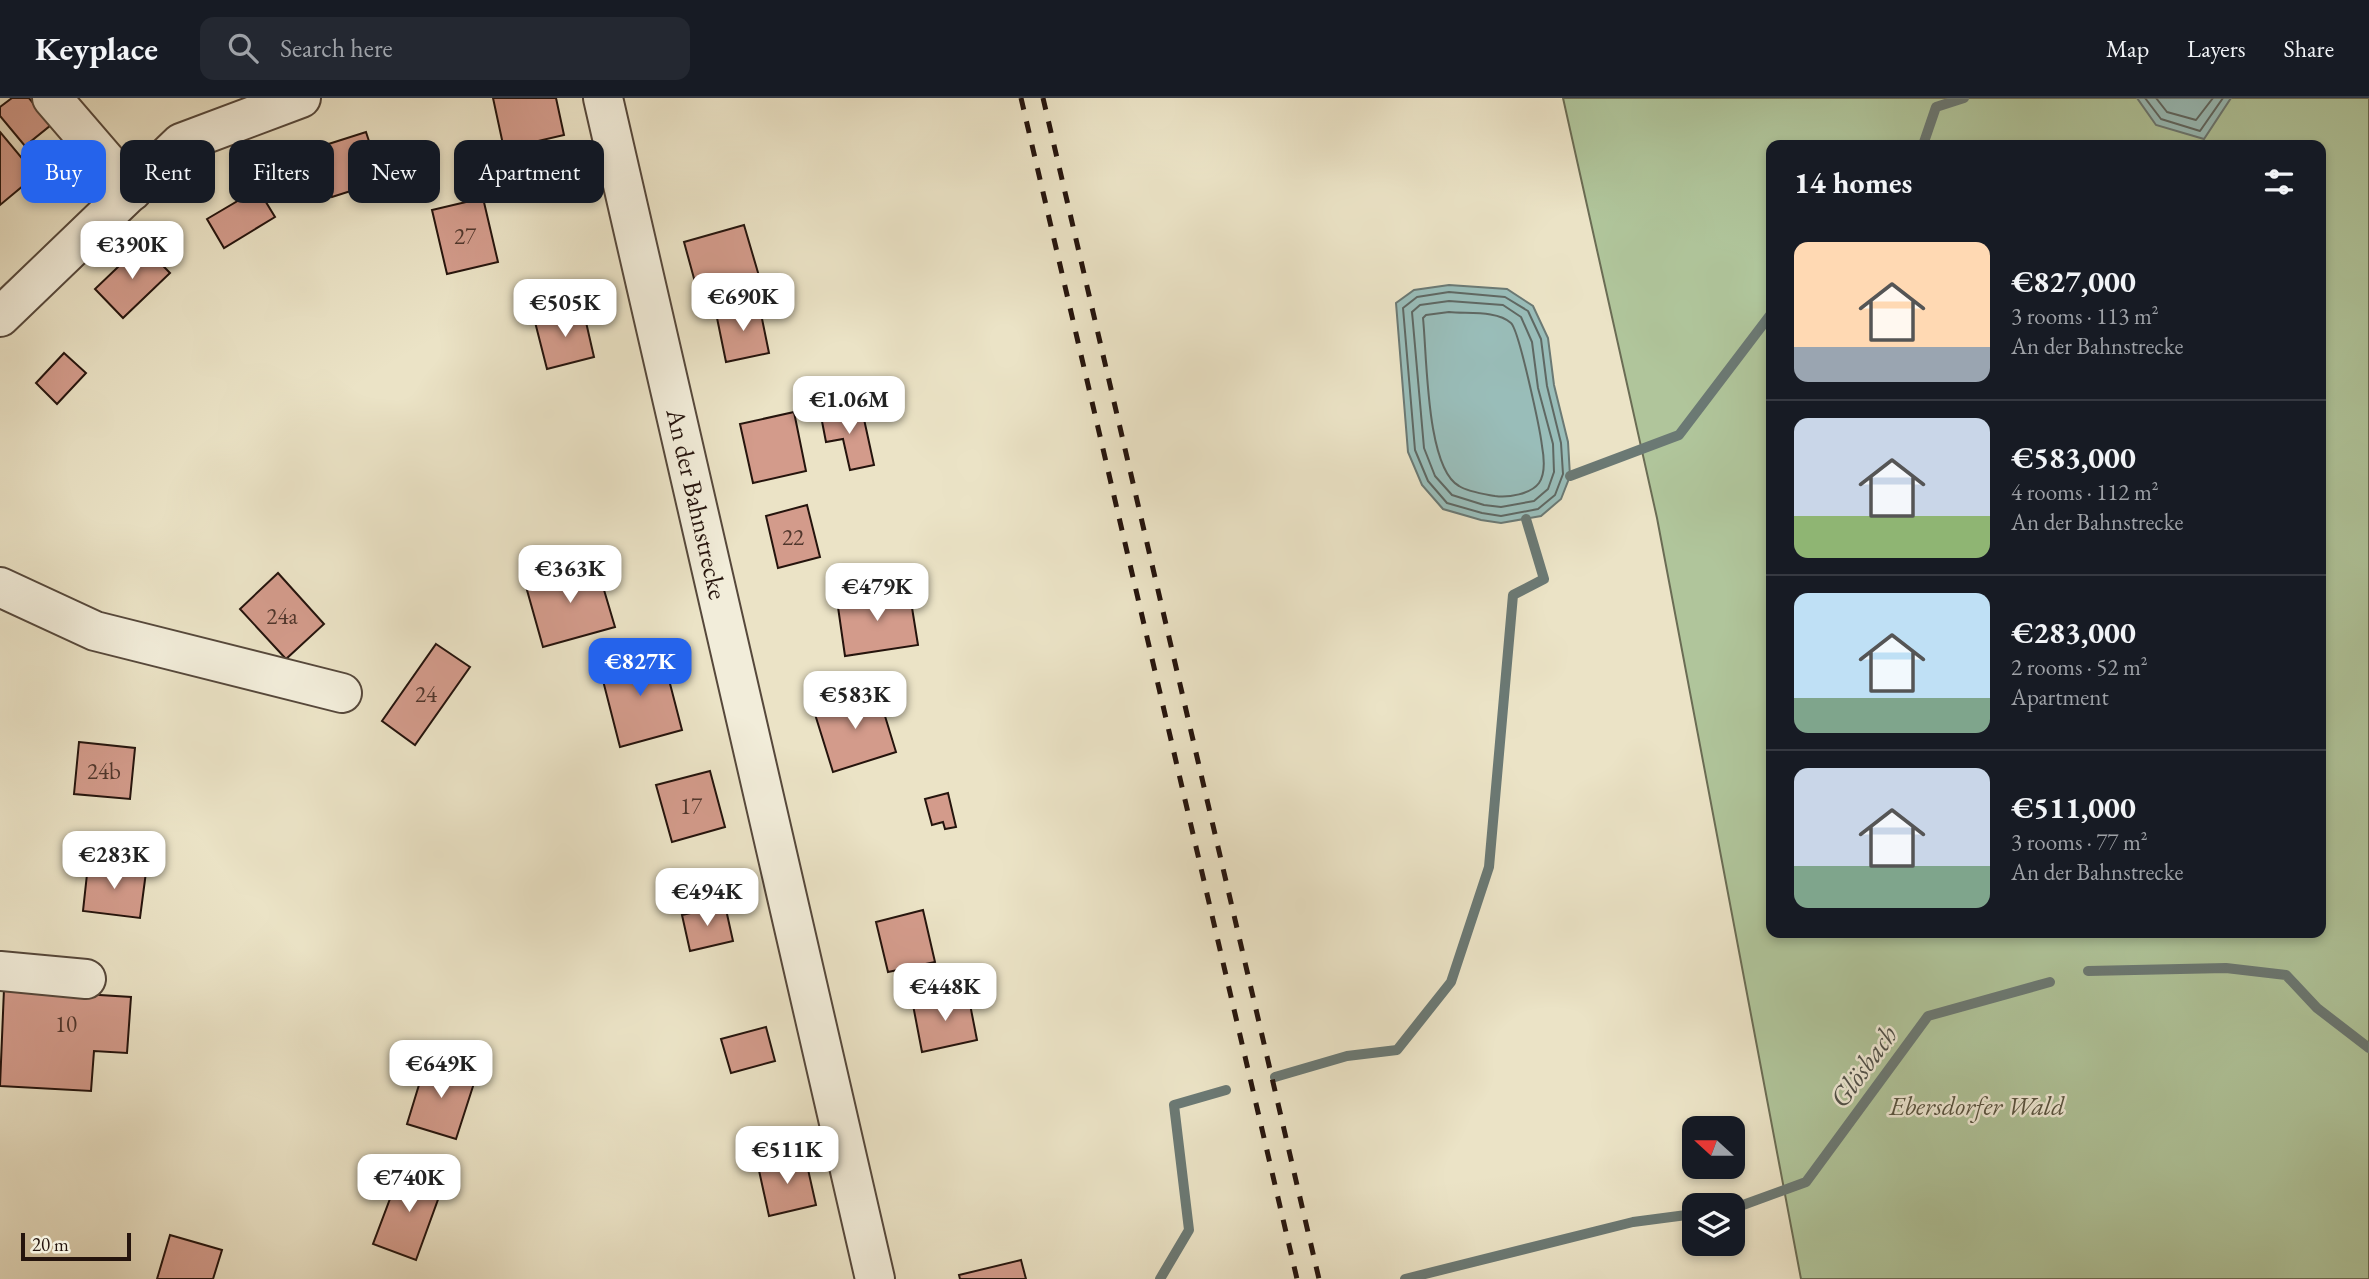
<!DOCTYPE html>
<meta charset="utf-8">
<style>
:root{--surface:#171b24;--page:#242831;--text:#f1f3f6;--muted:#9ea1a6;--line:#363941;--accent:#2563eb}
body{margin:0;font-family:"EB Garamond",serif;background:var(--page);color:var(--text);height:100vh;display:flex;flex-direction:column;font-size:26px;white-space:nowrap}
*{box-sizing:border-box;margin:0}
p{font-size:23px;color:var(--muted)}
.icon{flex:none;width:38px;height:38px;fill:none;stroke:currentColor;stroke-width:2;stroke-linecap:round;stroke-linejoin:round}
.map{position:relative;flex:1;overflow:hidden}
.sheet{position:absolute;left:1766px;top:42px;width:560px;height:798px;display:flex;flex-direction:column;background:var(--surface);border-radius:14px;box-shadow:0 4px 10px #0003}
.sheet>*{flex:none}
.banner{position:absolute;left:21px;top:42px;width:665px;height:63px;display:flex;gap:14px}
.needle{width:46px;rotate:291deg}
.buttons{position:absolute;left:1682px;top:1018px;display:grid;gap:14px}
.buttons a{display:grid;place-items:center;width:63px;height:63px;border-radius:14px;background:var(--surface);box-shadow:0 4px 10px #0003;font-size:35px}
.scale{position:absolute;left:21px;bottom:18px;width:110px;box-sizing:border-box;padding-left:7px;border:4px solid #25140d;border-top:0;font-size:19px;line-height:24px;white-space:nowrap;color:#25140d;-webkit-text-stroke:5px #f2edda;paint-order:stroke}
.price{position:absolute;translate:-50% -60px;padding:0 16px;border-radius:14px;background:#fff;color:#222;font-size:23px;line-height:46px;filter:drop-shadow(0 2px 4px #0008)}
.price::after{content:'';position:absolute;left:50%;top:42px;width:21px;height:16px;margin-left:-10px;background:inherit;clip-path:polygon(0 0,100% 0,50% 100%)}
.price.active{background:var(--accent);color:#fff}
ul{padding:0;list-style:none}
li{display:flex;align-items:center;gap:21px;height:175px;padding:0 28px}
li+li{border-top:2px solid var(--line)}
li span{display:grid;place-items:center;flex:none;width:196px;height:140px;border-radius:14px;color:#555}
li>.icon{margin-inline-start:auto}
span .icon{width:84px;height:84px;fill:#fffc;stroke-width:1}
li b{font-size:30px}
h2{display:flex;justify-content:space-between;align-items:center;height:84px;padding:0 28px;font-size:30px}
.pill{padding:0 24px;border-radius:14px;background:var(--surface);box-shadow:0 4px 10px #0003;font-size:24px;line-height:63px}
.pill.active{background:var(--accent);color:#fff}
header{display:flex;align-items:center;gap:42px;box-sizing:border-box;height:98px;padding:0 35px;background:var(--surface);border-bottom:2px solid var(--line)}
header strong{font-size:33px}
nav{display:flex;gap:38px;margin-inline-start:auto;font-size:24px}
.search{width:490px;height:63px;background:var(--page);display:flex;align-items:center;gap:18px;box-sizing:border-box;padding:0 24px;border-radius:14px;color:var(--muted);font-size:26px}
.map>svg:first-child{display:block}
.green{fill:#b0c59b;stroke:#6a6c54;stroke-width:2;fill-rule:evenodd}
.water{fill:#99bdb9;stroke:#6b7974;stroke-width:2}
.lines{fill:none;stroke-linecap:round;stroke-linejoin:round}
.shore{stroke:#5f6863;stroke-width:2}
.stream{stroke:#6b7974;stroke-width:10}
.building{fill:#d39b8b;stroke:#25140d;stroke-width:2}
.minor-casing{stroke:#56483b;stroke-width:42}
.minor{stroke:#f2edda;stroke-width:38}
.rail{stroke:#25140d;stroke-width:5;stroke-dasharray:12 12;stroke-linecap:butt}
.labels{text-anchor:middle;stroke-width:5;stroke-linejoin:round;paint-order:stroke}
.number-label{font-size:23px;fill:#50362c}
.street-label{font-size:26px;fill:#25140d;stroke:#f2edda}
.park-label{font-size:26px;font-style:italic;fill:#56523f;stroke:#f2edda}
.water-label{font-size:28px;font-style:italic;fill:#4e4f49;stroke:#f2edda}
</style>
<header>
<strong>Keyplace</strong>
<div class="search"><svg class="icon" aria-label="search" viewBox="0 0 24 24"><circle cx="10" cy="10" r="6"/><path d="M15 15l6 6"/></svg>Search here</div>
<nav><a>Map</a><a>Layers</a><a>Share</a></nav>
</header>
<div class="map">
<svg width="2369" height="1181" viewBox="0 0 2369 1181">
<rect width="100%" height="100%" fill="#ebe3c6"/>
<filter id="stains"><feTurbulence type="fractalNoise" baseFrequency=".00286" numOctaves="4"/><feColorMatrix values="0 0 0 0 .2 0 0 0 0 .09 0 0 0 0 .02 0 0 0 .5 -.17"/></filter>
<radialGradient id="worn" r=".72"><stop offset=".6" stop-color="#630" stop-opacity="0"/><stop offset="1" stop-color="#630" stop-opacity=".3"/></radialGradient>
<path class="green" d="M1563,0h806v1181h-568l-144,-761zM1771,47h549v788h-549z"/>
<g class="water">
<path d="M2137,0h94l-27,41 -48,-14z"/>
<path d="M1449,187l58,4 26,17 15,32 6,47 14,57 2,34 -9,23 -20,17 -40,7 -20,-3 -38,-11 -21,-24 -14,-33 -12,-149 18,-13z"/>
</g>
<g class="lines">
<g class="shore">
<path d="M2145,0l16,21 39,12 23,-33"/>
<path d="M2156,0l11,14 29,8 17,-22"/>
<path d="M1449,194l56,5 23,14 13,28 6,47 14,57 2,31 -8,21 -17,14 -37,7 -19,-3 -35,-10 -19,-22 -13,-31 -12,-142 14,-11z"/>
<path d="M1449,203l54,4 18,12 11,25 6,46 15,56 1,28 -6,17 -14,12 -33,6 -17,-2 -32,-10 -17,-19 -11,-28 -12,-136 8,-7z"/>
<path d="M1449,214c18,2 48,-2 62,11 8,7 29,106 31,123 2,11 4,27 -3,37 -8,11 -31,15 -44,13 -11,-2 -27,-4 -36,-10 -33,-18 -32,-131 -36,-168l3,-3z"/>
</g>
<g class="stream">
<path d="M1923,47l13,-38 28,-9"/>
<path d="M1570,378l109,-41 92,-121"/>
<path d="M2088,873l138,-3 60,7 31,33 52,40"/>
<path d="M1275,979l72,-21 50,-6 54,-68 38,-115 24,-272 31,-16 -18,-60"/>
<path d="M1732,1111l74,-27 122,-166 122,-34"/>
<path d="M1160,1181l29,-49 -15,-125 52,-15"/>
<path d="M1405,1181l228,-57 61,-8"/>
</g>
</g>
<g class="building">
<path d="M12,0h17l22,27 -26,21 -25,-30v-9z"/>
<path d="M493,0h63l8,37 -60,14z"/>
<path d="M0,34l36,43 -36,30z"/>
<path d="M366,34l16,49 -50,16 -16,-49z"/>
<path d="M258,91l17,28 -51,31 -17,-29z"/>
<path d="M483,100l15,64 -51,12 -15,-64z"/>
<path d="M744,127l15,51 -61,17 -14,-51z"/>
<path d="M142,146l28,29 -47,45 -28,-29z"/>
<path d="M759,206l10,49 -43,9 -10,-49z"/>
<path d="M583,211l11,48 -47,12 -12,-47z"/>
<path d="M64,255l22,20 -29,31 -21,-21z"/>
<path d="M837,309l2,8 23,-5 12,55 -24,5 -7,-31 -17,3 -6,-31z"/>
<path d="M794,314l12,59 -53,12 -13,-59z"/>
<path d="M807,407l13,52 -42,11 -12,-52z"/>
<path d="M596,465l19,64 -72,20 -18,-64z"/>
<path d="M278,475l46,51 -38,35 -46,-50z"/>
<path d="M909,491l9,56 -73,11 -8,-56z"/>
<path d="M436,546l34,23 -55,78 -33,-24z"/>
<path d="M661,551l21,81 -62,17 -21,-82z"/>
<path d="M877,592l19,62 -63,20 -19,-61z"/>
<path d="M79,644l56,6 -5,51 -56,-5z"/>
<path d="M710,673l15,56 -53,15 -16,-57z"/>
<path d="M948,695l8,34 -11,2 -2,-7 -11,3 -7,-26z"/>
<path d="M88,767l58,7 -6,46 -57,-7z"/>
<path d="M725,807l8,36 -43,10 -8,-36z"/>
<path d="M923,812l12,52 -47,10 -12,-50z"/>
<path d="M4,891l127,8 -4,56 -33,-2 -3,40 -91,-5z"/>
<path d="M968,896l9,46 -55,12 -9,-47z"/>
<path d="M766,929l9,34 -44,12 -10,-34z"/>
<path d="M426,964l50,15 -20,62 -49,-15z"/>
<path d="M805,1058l11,49 -47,11 -11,-50z"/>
<path d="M402,1069l42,16 -28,77 -43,-16z"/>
<path d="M170,1137l52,15 -9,29h-56z"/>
<path d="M1021,1162l5,19h-66l-1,-4z"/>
</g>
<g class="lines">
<g class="minor-casing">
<g id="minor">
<path d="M52,0l80,93"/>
<path d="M603,0l272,1181"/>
<path d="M0,219l181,-174 120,-45"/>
<path d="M0,489l95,44 247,62"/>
<path d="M0,873l86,8"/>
</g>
</g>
<use href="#minor" class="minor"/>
<g class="rail">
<path d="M1021,0l276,1181"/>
<path d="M1043,0l276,1181"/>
</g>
</g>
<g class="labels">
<g class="number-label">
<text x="465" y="146">27</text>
<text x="793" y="447">22</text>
<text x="282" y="526">24a</text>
<text x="426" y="604">24</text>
<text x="104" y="681">24b</text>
<text x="691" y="716">17</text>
<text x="66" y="934">10</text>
</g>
<g class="street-label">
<text transform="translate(697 406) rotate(77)" y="9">An der Bahnstrecke</text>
</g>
<g class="park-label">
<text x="1977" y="1017">Ebersdorfer Wald</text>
</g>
<g class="water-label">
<text transform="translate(1863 968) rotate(-54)" y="10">Glösbach</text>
</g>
</g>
<rect width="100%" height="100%" filter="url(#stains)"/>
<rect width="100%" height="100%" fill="url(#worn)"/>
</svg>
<div class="buttons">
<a><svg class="needle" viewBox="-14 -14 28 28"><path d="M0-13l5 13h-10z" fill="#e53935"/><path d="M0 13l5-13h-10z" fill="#9ea1a6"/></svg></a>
<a><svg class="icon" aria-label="layers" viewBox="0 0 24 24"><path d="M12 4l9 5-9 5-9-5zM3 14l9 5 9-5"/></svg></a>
</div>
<div class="scale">20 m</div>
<b class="price" style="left:132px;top:183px">€390K</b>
<b class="price" style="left:743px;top:235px">€690K</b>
<b class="price" style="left:565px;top:241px">€505K</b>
<b class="price" style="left:849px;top:338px">€1.06M</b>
<b class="price" style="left:570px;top:507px">€363K</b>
<b class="price" style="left:877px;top:525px">€479K</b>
<b class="price active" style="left:640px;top:600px">€827K</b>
<b class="price" style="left:855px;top:633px">€583K</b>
<b class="price" style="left:114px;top:793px">€283K</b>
<b class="price" style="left:707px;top:830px">€494K</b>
<b class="price" style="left:945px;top:925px">€448K</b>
<b class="price" style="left:441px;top:1002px">€649K</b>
<b class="price" style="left:787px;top:1088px">€511K</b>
<b class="price" style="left:409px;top:1116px">€740K</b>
<div class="banner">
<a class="pill active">Buy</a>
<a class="pill">Rent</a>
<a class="pill">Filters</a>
<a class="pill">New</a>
<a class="pill">Apartment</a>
</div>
<section class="sheet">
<h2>14 homes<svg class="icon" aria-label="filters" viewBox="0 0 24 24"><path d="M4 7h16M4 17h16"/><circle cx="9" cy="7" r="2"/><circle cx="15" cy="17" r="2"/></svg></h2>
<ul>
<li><span style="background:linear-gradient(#ffd9b3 75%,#9aa5b1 0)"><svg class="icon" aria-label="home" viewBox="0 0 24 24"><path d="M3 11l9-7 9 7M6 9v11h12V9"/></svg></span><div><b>€827,000</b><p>3 rooms · 113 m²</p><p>An der Bahnstrecke</p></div></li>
<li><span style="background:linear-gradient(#c9d6e8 70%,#8fb573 0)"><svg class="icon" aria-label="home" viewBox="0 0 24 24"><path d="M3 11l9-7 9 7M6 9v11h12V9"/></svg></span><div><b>€583,000</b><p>4 rooms · 112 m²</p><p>An der Bahnstrecke</p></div></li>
<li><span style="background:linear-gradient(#bfe0f5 75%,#7fa58c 0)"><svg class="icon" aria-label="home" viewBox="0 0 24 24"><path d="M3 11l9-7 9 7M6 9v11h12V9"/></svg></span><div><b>€283,000</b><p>2 rooms · 52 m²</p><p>Apartment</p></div></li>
<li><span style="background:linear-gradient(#c9d6e8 70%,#7fa58c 0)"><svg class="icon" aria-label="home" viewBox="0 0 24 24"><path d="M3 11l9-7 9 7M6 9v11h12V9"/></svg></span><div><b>€511,000</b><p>3 rooms · 77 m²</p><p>An der Bahnstrecke</p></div></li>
</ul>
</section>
</div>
